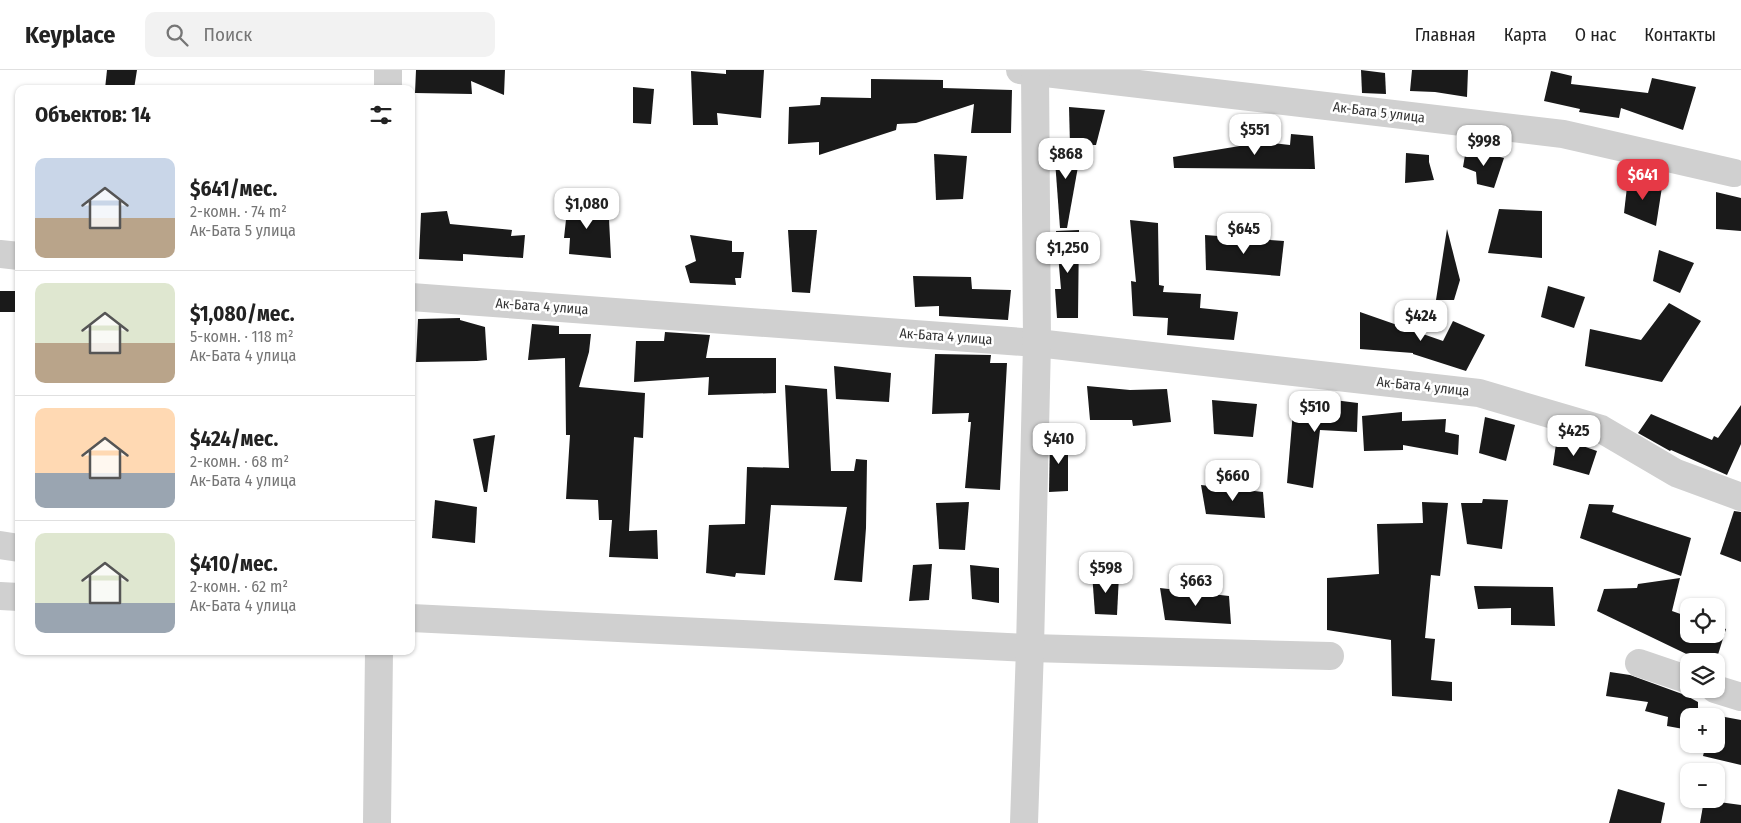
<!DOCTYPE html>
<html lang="ru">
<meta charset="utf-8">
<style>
:root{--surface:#fff;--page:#f2f2f2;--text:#222;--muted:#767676;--line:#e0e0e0;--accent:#e63946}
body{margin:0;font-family:"Fira Sans Condensed",sans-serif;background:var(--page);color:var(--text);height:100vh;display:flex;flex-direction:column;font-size:19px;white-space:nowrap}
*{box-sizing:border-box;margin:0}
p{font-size:16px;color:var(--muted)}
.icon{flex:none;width:28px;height:28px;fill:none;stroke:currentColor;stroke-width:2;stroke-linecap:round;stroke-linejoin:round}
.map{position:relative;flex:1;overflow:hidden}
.side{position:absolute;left:15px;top:15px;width:400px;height:570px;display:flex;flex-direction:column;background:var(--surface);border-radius:10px;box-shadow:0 1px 4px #0004}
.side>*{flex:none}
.fabs{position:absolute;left:1680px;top:528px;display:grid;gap:10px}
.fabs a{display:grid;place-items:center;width:45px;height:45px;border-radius:10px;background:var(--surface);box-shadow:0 1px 4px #0004;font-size:25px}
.price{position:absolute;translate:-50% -42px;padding:0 11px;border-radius:10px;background:#fff;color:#222;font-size:16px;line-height:32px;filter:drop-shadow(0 1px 2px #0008)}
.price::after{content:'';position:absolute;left:50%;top:30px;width:15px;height:11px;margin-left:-8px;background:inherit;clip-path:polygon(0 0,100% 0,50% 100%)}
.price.active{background:var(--accent);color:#fff}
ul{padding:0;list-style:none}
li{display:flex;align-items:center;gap:15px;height:125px;padding:0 20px}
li+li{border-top:1px solid var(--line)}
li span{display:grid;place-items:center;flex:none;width:140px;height:100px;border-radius:10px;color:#555}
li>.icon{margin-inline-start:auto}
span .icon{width:60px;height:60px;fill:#fffc;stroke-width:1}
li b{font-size:21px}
h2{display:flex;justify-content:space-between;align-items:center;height:60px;padding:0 20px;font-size:21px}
header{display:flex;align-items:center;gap:30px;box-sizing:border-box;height:70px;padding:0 25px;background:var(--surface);border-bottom:1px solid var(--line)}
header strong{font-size:24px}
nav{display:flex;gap:28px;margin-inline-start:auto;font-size:18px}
.search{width:350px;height:45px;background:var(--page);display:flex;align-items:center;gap:12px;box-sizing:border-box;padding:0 18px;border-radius:10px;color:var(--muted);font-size:19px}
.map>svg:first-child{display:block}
.building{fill:#1a1a1a}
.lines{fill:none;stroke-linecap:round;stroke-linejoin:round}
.street{stroke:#d0d0d0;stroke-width:28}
.labels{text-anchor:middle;stroke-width:5;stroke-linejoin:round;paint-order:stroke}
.street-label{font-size:14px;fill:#333;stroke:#fff}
</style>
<header>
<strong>Keyplace</strong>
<div class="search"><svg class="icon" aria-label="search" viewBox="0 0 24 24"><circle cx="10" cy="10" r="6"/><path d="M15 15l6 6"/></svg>Поиск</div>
<nav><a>Главная</a><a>Карта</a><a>О нас</a><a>Контакты</a></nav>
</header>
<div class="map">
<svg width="1741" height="753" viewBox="0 0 1741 753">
<rect width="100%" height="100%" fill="#fff"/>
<g class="building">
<path d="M107,0h30l-3,19h-29z"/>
<path d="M416,0h89l-1,25 -33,-14 1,13 -57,-1z"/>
<path d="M726,0h38l-3,48 -44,-5 1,12h-25l-2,-54 35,3z"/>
<path d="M1361,0l24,3 1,21 -24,-1z"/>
<path d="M1412,0h56l-1,27 -32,-5 -25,-1z"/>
<path d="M1551,1l21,5 -1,8 77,9 4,-15 44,9 -13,43 -62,-22 -2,10 -40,-6 1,-3 -36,-8z"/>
<path d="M871,9l72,1v8l69,2 -1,43h-40l3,-29 -58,19 -19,1 -1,6 -77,25v-13l-31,2 1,-37 31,-2 1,-8 50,1z"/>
<path d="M633,17l21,2 -3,35 -18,-1z"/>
<path d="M1069,37l36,3 -9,35h-26z"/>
<path d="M1291,64l22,2 2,33 -141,-1 -1,-11 91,-15 26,3z"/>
<path d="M1054,77l27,3 -14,78h-7z"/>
<path d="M1466,79l38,9 -10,30 -17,-4 -1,-12 -13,-5z"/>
<path d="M1406,83l23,2v7l5,18 -29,3z"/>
<path d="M934,84l33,2 -4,43 -27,1z"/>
<path d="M1628,108l34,9 -6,39 -32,-13z"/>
<path d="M1716,122l25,6v33l-25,-2z"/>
<path d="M568,131l32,2v15l9,1 2,39 -42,-4 1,-16h-6z"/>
<path d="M1499,139l43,2v47l-54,-5z"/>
<path d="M447,141l3,13 62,6 -1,6 14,-1 -2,23 -60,-4v7l-44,-2 2,-46z"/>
<path d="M1130,150l28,3 1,62 5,1 -1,6 38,2 -1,14 38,4 -4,28 -67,-5 1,-17 -35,-2 -2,-35 5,1z"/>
<path d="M1447,159l13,51 -6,20h-18z"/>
<path d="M788,160h29l-7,63 -18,-1z"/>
<path d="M1079,160l-1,88h-21l-2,-29h6l-5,-58z"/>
<path d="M690,165l42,6v11h12l-3,26h-6l1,7 -46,-2 -5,-17 11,-5z"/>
<path d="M1205,165l79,6 -4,35 -74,-6z"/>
<path d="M1659,180l35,13 -14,30 -27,-12z"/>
<path d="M913,206l58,1 1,12 39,1 -3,30 -69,-4v-10l-24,1z"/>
<path d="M1548,216l37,11 -11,31 -33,-11z"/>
<rect x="0" y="221" width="19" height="21"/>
<path d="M1669,233l32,18 -39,61 -77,-16 5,-37 51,11z"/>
<path d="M1360,242l83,29 10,-20 32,14 -19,36 -53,-17v-1l-53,-4z"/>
<path d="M460,248v2l25,7 2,33 -10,1 -61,1 2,-43z"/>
<path d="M532,254l27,2v8h32l-2,18 -10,35 66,6 -2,45 -9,-1 -5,94 28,-1 1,29 -49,-2 3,-37h-13l-1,-20 -32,-1 4,-64h-4l-1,-77 -37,2z"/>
<path d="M665,262l45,3 -4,23h70v35l-68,2 1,-18 -75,5 2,-41h28z"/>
<path d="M935,284l56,1 -1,8h17l-7,127 -35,-2 6,-66h-3l1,-9 -37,1z"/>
<path d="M834,296l57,7 -2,29 -53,-3z"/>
<path d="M785,315l42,4 4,82h23l2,-12 11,1 -1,68 -4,54 -28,-2 13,-73 -76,-2 -6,70 -29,-2 -1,4 -29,-4 3,-48 36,-1 2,-57 42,1z"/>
<path d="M1087,316l43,4 37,-1 4,33 -38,4 -1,-6h-42z"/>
<path d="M1310,327l48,6 -1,29 -37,-2 -7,58 -26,-5 7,-84z"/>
<path d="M1212,330l45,4 -4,33 -39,-3z"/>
<path d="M1741,335v39l-14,31 -56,-25 -1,1 -32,-18 13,-19 61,26 2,-4 4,2z"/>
<path d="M1402,342v9l44,-2 -1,13 14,3 -1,20 -55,-10v5l-39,1 -2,-35z"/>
<path d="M1485,347l30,8 -9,36 -27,-8z"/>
<path d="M495,365l-8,57h-3l-11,-53z"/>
<path d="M1557,367l40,14 -8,24 -36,-10z"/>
<path d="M1050,369h18v52l-19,1z"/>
<path d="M1201,415l62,7 2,26 -59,-4z"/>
<path d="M1483,429l25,1 -6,49 -35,-5 -6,-41h21z"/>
<path d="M435,430l42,7 -2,36 -43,-5z"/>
<path d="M969,432l-4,48 -26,-1 -3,-46z"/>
<path d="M1422,432l26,1 -8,73 -9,-1 -6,63 10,1 -4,41 21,2v19l-60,-5 -1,-56 -64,-10v-52l52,-4 -2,-50 46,-1z"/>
<path d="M1589,434l25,1 -2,7 79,26 -10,38 -101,-38z"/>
<path d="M1734,441l7,1v50l-21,-8z"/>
<path d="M932,494l-3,36 -20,1 4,-36z"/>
<path d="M970,495l29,3v35l-27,-4z"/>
<path d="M1092,503l27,2 -2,40 -22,-1z"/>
<path d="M1680,508l-8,33 17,6v17h27v-9l10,4 -10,32h-15l-104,-50 7,-22 33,-1 1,-4z"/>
<path d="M1474,516l79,1 2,39 -44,-1v-17l-33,1z"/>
<path d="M1160,518l69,8 2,28 -66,-4z"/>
<path d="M1610,602l20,3 55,20 13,7v10l43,8v45l-38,-9 3,-12h10v-28h-27v14l-22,-4 1,-9 -23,-6 3,-9 -42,-6z"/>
<path d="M1618,719l47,14 -4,20h-52z"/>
<path d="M1704,730l37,5v18h-41z"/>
</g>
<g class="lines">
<g class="street">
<path d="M1020,0l543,64 171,39"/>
<path d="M388,19v-19"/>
<path d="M0,184l19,2"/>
<path d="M411,227l626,46 442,50 122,36 75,44 65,24"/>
<path d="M0,475l19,3"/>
<path d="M0,526l19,1"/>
<path d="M411,548l619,30 300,8"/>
<path d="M1639,593l50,17"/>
<path d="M1715,619l26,8"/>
<path d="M377,753l2,-172"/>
<path d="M1024,753l6,-175 7,-305 -2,-273"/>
</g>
</g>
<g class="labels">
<g class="street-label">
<text transform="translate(1379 42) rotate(7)" y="5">Ак-Бата 5 улица</text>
<text transform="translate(542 236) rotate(4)" y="5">Ак-Бата 4 улица</text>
<text transform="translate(946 266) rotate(4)" y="5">Ак-Бата 4 улица</text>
<text transform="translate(1423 316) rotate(6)" y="5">Ак-Бата 4 улица</text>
</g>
</g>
</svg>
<div class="fabs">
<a><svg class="icon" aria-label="locate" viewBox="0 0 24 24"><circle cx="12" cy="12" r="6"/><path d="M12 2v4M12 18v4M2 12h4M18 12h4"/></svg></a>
<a><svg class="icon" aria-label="layers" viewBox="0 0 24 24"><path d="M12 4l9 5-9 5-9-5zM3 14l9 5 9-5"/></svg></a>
<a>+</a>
<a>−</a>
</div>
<b class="price" style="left:1255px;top:86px">$551</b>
<b class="price" style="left:1484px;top:97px">$998</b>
<b class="price" style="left:1066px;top:110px">$868</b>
<b class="price active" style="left:1643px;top:131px">$641</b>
<b class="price" style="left:587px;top:160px">$1,080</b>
<b class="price" style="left:1244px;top:185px">$645</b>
<b class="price" style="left:1068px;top:204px">$1,250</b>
<b class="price" style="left:1421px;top:272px">$424</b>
<b class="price" style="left:1315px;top:363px">$510</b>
<b class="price" style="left:1574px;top:387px">$425</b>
<b class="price" style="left:1059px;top:395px">$410</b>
<b class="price" style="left:1233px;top:432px">$660</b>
<b class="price" style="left:1106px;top:524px">$598</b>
<b class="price" style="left:1196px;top:537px">$663</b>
<section class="side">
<h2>Объектов: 14<svg class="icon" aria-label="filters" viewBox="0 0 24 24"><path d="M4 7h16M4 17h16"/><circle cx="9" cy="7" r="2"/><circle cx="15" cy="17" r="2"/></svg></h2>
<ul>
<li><span style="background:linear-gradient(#c9d6e8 60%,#b9a48a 0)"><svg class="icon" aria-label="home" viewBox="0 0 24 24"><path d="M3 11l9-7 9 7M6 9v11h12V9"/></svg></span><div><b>$641/мес.</b><p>2-комн. · 74 m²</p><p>Ак-Бата 5 улица</p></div></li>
<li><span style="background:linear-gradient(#dfe7d0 60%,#b9a48a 0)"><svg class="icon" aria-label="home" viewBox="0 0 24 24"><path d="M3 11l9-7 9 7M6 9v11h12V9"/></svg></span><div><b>$1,080/мес.</b><p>5-комн. · 118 m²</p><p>Ак-Бата 4 улица</p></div></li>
<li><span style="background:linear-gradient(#ffd9b3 65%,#9aa5b1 0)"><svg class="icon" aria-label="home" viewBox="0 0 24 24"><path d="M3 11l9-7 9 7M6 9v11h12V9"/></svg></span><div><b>$424/мес.</b><p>2-комн. · 68 m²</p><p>Ак-Бата 4 улица</p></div></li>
<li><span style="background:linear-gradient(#dfe7d0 70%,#9aa5b1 0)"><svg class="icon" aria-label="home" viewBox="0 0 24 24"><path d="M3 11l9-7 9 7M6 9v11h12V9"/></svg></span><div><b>$410/мес.</b><p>2-комн. · 62 m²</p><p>Ак-Бата 4 улица</p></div></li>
</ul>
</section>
</div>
